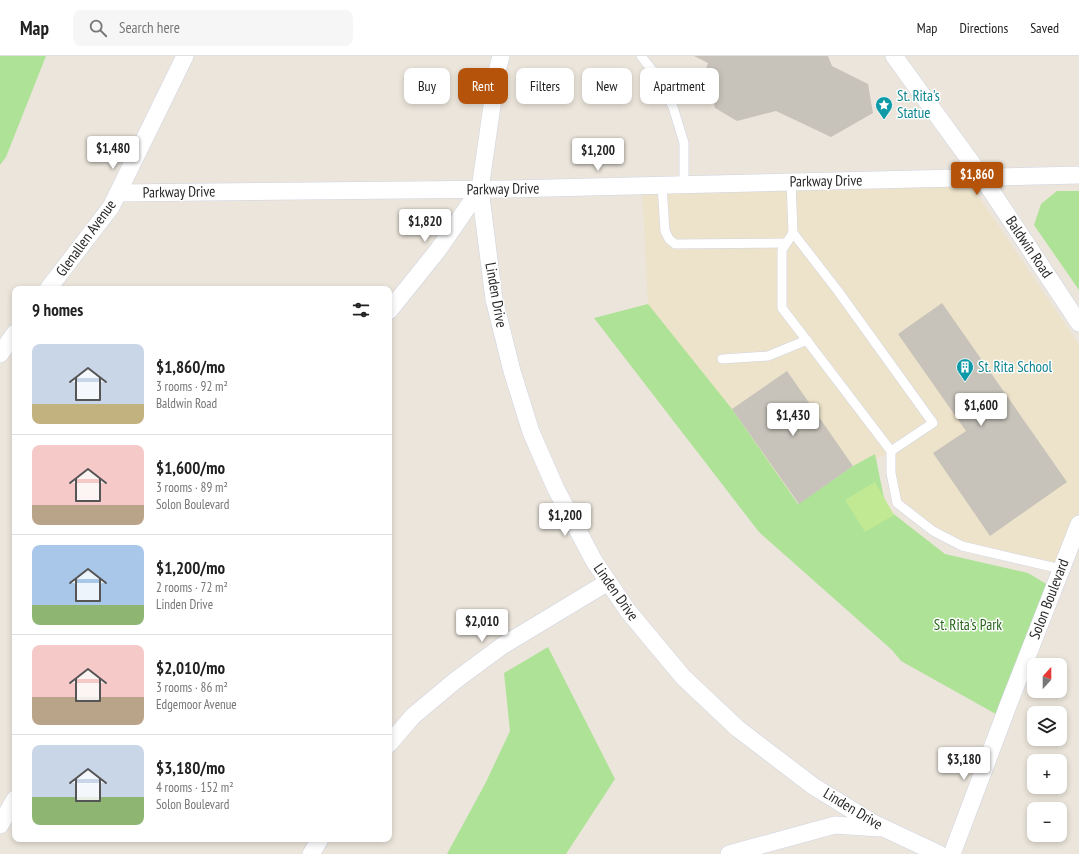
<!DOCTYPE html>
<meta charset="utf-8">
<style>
:root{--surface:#fff;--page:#f6f6f6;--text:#222;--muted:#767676;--line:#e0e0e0;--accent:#b45309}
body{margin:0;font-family:"PT Sans Narrow",sans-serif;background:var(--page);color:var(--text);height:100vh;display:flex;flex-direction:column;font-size:15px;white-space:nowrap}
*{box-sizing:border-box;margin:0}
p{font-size:13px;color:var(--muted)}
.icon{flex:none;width:22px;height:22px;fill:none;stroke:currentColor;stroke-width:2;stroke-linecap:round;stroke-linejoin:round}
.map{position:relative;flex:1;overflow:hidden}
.sheet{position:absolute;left:12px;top:230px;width:380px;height:556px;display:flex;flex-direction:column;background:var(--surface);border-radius:8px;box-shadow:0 2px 6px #0003}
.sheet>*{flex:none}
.guide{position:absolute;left:404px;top:12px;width:380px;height:36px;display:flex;gap:8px}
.needle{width:26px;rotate:21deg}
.controls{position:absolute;left:1027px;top:602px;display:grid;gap:8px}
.controls a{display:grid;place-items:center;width:40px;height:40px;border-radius:8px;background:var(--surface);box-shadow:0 2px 6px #0003;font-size:20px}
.price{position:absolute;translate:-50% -34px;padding:0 9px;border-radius:4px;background:#fff;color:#222;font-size:13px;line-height:26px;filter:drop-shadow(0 1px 2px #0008)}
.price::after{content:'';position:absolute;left:50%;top:24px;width:12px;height:9px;margin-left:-6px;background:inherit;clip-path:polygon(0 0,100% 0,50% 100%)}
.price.current{background:var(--accent);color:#fff}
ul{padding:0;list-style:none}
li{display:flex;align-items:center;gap:12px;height:100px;padding:0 20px}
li+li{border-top:1px solid var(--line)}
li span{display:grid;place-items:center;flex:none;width:112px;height:80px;border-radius:8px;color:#555}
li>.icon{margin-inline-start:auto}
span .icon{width:48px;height:48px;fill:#fffc;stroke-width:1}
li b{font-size:17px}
h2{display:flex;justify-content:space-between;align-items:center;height:48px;padding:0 20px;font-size:17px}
.tag{padding:0 14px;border-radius:8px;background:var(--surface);box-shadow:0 2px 6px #0003;font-size:14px;line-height:36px}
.tag.current{background:var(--accent);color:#fff}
header{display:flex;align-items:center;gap:24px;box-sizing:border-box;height:56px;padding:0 20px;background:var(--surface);border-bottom:1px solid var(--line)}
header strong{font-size:19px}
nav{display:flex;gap:22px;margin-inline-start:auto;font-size:14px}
.search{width:280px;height:36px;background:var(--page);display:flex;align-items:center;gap:10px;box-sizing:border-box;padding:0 14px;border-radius:8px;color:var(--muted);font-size:15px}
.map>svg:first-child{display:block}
.education{fill:#ede3ca}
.green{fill:#aee297}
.pitch{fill:#c1e993}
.building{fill:#c7c3ba}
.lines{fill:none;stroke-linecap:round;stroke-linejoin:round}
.service-casing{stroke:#d0d3e2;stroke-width:10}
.minor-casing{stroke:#d0d3e2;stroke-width:18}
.service{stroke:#fff;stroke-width:9}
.minor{stroke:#fff;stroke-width:17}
.labels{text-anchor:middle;stroke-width:3;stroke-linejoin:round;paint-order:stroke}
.culture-label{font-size:15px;fill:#0d838f;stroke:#fff;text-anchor:start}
.street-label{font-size:15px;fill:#292929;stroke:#fff}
.park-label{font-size:15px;fill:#27651a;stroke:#fff}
</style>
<header>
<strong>Map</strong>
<div class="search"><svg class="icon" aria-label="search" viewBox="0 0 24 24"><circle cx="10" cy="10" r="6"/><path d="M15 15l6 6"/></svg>Search here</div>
<nav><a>Map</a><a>Directions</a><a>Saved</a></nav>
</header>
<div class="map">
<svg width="1079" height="798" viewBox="0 0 1079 798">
<rect width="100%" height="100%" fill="#ebe5db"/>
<path class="education" d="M966,122l113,167v167l-18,57 -99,-23 -65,-43 -6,-52 -92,53 -151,-200 -6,-118z"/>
<g class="green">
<path d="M0,0h46l-40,101 -6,8z"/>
<path d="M1057,135h22v99l-45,-65 7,-21z"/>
<path d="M648,248l84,105 66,95 55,-38 22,-12 11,54 59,46 83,19 25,15 -50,130 -102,-57 -9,-11 -133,-118 -165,-214z"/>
<path d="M548,591l67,132 -49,75h-119l39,-72 24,-51 -6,-58z"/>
</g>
<path class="pitch" d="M875,426l19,33 -29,17 -20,-32z"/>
<g class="building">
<path d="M694,0h134l4,10 36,18 5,29 -42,24 -55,-26 -39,10 -22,-13 -10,-36 3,-9z"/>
<path d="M942,247l125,179 -77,54 -57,-83 33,-22 -68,-97z"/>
<path d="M787,315l66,95 -54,38 -67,-95z"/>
</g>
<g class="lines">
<g class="service-casing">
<g id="service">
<path d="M641,0l15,19 17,32 11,36v42"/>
<path d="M791,126l2,51 -11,17v58l109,143v22l6,30 36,28 29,15 99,23"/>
<path d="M662,129l3,46 4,8 6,5 111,-1"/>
<path d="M793,177l45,58 95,132 -42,28"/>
<path d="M722,303l46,-3 39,-16"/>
</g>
</g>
<g class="minor-casing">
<g id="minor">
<path d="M501,0l-4,15 -17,118 14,110 18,72 19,61 25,57 38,72 34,50 55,66 54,51 76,58 60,37 66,31"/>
<path d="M894,0l88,121 97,146"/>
<path d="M118,137l391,-4 570,-14"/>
<path d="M48,233l63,-82 74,-151"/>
<path d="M389,255l49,-61 42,-61"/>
<path d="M0,298l15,-21"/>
<path d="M389,688l24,-28 43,-36 46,-34 106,-64"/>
<path d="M0,769l15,-26"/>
<path d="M311,798l9,-15"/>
<path d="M729,798l106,-29 44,3"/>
<path d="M952,798l57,-151 70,-179"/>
</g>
</g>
<use href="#service" class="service"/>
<use href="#minor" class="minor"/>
</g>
<defs>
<g id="sight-pin" transform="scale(0.9)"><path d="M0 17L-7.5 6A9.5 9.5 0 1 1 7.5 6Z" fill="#0f9aa8" stroke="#fff"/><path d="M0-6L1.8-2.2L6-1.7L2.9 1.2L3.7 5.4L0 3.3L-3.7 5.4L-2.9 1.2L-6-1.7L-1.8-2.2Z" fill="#fff"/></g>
<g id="building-pin" transform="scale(0.9)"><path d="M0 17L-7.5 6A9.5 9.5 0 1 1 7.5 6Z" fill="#0f9aa8" stroke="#fff"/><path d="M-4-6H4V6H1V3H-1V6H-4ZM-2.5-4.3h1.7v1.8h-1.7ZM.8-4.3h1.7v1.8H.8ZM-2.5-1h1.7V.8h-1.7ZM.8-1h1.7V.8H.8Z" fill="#fff"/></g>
</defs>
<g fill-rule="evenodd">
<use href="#sight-pin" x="884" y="49"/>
<use href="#building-pin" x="965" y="311"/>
</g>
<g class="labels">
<g class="culture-label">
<text x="897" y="45">St. Rita's<tspan x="897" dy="17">Statue</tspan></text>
<text x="978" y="316">St. Rita School</text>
</g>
<g class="street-label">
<text transform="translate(826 125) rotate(-1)" y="5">Parkway Drive</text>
<text transform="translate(503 133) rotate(-1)" y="5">Parkway Drive</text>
<text transform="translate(179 136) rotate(-1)" y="5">Parkway Drive</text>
<text transform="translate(86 182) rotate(-54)" y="5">Glenallen Avenue</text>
<text transform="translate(1029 191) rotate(56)" y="5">Baldwin Road</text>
<text transform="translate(496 239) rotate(80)" y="5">Linden Drive</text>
<text transform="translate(616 536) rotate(55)" y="5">Linden Drive</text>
<text transform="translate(1049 543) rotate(-69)" y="5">Solon Boulevard</text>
<text transform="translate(853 753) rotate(31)" y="5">Linden Drive</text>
</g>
<g class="park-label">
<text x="968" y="574">St. Rita's Park</text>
</g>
</g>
</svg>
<div class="controls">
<a><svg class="needle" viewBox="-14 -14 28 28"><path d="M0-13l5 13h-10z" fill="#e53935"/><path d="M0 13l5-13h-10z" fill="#767676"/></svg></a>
<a><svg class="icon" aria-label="layers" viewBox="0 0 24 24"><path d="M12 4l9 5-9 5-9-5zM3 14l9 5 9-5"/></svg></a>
<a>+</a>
<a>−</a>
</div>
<b class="price" style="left:113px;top:114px">$1,480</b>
<b class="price" style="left:598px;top:116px">$1,200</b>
<b class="price current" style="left:977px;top:140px">$1,860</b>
<b class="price" style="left:425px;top:187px">$1,820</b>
<b class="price" style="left:981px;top:371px">$1,600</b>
<b class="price" style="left:793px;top:381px">$1,430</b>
<b class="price" style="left:565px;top:481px">$1,200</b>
<b class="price" style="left:482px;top:587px">$2,010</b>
<b class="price" style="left:964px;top:725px">$3,180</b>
<div class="guide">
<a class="tag">Buy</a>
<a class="tag current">Rent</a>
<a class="tag">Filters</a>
<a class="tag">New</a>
<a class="tag">Apartment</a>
</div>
<section class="sheet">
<h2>9 homes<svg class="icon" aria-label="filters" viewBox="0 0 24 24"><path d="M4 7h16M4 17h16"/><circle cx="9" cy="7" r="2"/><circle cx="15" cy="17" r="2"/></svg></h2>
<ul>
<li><span style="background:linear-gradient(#c9d6e8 75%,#c2b280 0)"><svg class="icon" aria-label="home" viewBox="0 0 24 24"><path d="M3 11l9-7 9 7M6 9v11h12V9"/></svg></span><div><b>$1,860/mo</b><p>3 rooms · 92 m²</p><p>Baldwin Road</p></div></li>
<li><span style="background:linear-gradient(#f6c9c9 75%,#b9a48a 0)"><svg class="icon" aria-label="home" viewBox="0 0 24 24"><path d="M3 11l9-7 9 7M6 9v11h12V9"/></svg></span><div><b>$1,600/mo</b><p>3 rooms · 89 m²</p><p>Solon Boulevard</p></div></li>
<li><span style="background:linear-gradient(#a9c7e8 75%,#8fb573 0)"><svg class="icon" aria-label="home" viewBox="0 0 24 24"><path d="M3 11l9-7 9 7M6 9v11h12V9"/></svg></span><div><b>$1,200/mo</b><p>2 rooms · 72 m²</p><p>Linden Drive</p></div></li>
<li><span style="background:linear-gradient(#f6c9c9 65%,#b9a48a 0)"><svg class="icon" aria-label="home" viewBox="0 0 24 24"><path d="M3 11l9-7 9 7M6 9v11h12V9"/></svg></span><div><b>$2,010/mo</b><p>3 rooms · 86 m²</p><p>Edgemoor Avenue</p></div></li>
<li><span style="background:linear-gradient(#c9d6e8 65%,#8fb573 0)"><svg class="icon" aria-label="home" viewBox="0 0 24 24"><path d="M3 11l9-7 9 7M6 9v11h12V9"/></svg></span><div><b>$3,180/mo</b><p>4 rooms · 152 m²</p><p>Solon Boulevard</p></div></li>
</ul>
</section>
</div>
